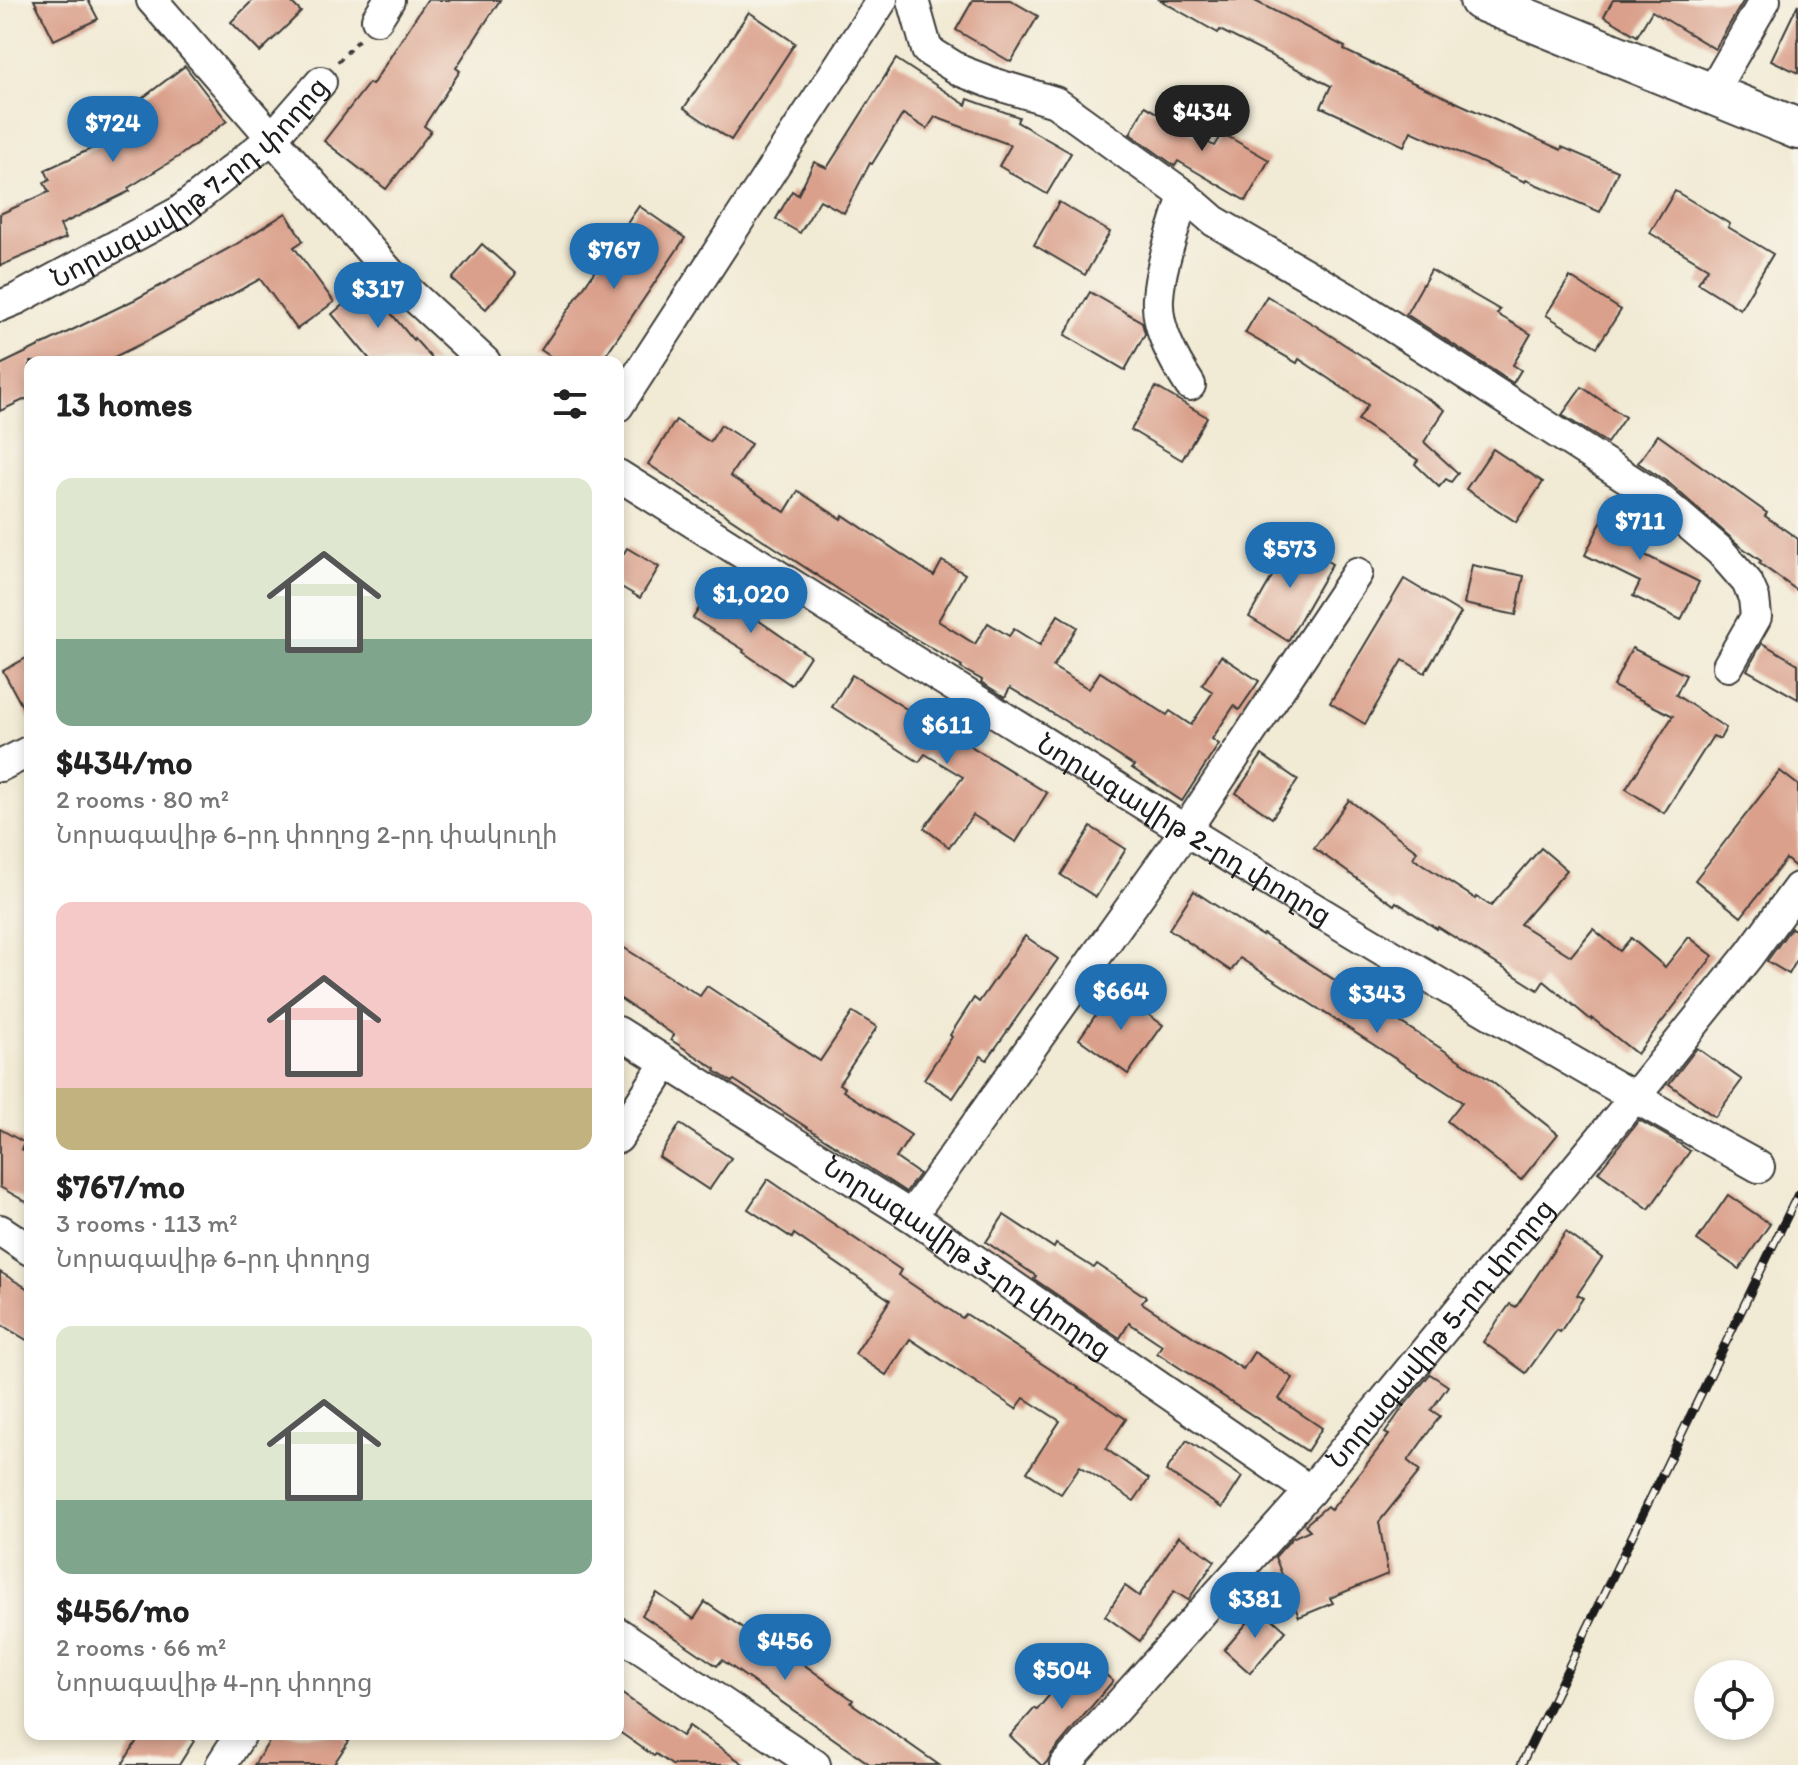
<!DOCTYPE html>
<meta charset="utf-8">
<style>
:root{--surface:#fff;--page:#f2f2f2;--text:#222;--muted:#767676;--accent:#1f6fb2}
body{margin:0;font-family:Itim,"Noto Sans Armenian",sans-serif;background:var(--page);color:var(--text);height:100vh;display:flex;flex-direction:column;font-size:30px;white-space:nowrap}
*{box-sizing:border-box;margin:0}
p{font-size:26px;color:var(--muted)}
.icon{flex:none;width:44px;height:44px;fill:none;stroke:currentColor;stroke-width:2;stroke-linecap:round;stroke-linejoin:round}
.map{position:relative;flex:1;overflow:hidden}
.side{position:absolute;left:24px;top:356px;width:600px;height:1384px;display:flex;flex-direction:column;background:var(--surface);border-radius:16px;box-shadow:0 4px 12px #0003}
.side>*{flex:none}
.fabs{position:absolute;left:1694px;top:1660px;display:grid;gap:16px}
.fabs a{display:grid;place-items:center;width:80px;height:80px;border-radius:50%;background:var(--surface);box-shadow:0 4px 12px #0003;font-size:40px}
.price{position:absolute;translate:-50% -68px;padding:0 18px;border-radius:28px;background:var(--accent);color:#fff;font-size:26px;line-height:52px;filter:drop-shadow(0 2px 4px #0008)}
.price::after{content:'';position:absolute;left:50%;top:48px;width:24px;height:18px;margin-left:-12px;background:inherit;clip-path:polygon(0 0,100% 0,50% 100%)}
.price.current{background:#222;color:#fff}
ul{padding:0;list-style:none}
li{display:grid;align-content:center;gap:16px;height:424px;padding:0 32px}
li span{display:grid;place-items:center;height:248px;border-radius:16px;color:#555}
li>.icon{margin-inline-start:auto}
span .icon{width:144px;height:144px;fill:#fffc;stroke-width:1}
li b{font-size:34px}
h2{display:flex;justify-content:space-between;align-items:center;height:96px;padding:0 32px;font-size:34px}
.map>svg:first-child{display:block}
.building{fill:#daa08b}
.lines{fill:none;stroke-linecap:round;stroke-linejoin:round}
.minor-casing{stroke:#3c3b38;stroke-width:34}
.major-casing{stroke:#3c3b38;stroke-width:44}
.path{stroke:#3c3b38;stroke-width:4;stroke-dasharray:6 6;stroke-linecap:butt}
.minor{stroke:#fff;stroke-width:30}
.major{stroke:#fff;stroke-width:40}
.rail-casing{stroke:#1c1c1c;stroke-width:9}
.rail{stroke:#f7f3e8;stroke-width:6;stroke-dasharray:18;stroke-linecap:butt}
.labels{text-anchor:middle;stroke-width:8;stroke-linejoin:round;paint-order:stroke}
.street-label{font-size:28px;fill:#1c1c1c;stroke:#f7f3e8}
</style>
<div class="map">
<svg width="1798" height="1765" viewBox="0 0 1798 1765">
<rect width="100%" height="100%" fill="#f7f3e8"/>
<filter id="ink" filterUnits="userSpaceOnUse"><feTurbulence type="fractalNoise" baseFrequency=".0125" numOctaves="2"/><feDisplacementMap in="SourceGraphic" scale="16" xChannelSelector="R" yChannelSelector="G"/><feConvolveMatrix kernelMatrix="1 2 1 2 8 2 1 2 1" color-interpolation-filters="sRGB"/></filter>
<filter id="wash" filterUnits="userSpaceOnUse"><feTurbulence type="fractalNoise" baseFrequency=".006" numOctaves="4" result="noise"/><feDisplacementMap in="SourceGraphic" scale="32" xChannelSelector="R" yChannelSelector="G"/><feGaussianBlur stdDeviation="1.8" result="paint"/><feColorMatrix in="noise" values="0 0 0 0 0 0 0 0 0 0 0 0 0 0 0 0 0 1.4 0 .05"/><feComposite in="paint" operator="in"/></filter>
<g filter="url(#wash)">
<rect width="100%" height="100%" fill="#f1ead4"/>
<g id="blocks">
<g class="building">
<path d="M34,0h54l10,19 -44,21z"/>
<path d="M253,0h36l12,12 -41,40 -29,-30z"/>
<path d="M427,0h73l-44,68 4,3 -36,55 7,5 -45,58 -62,-48 45,-58 3,2z"/>
<path d="M973,0h37l28,16 -27,46 -55,-32z"/>
<path d="M1160,0h93l92,47 -1,3 46,22 171,78 1,-3 56,24 -18,41 -74,-32 -1,2 -114,-51 -7,15 -48,-23 -35,-16 10,-21 -111,-56 -2,3z"/>
<path d="M1613,0h131l-29,49 -63,-38 -15,25 -33,-20z"/>
<path d="M1798,4v69l-27,-13z"/>
<path d="M749,12l46,31 -64,97 -47,-32z"/>
<path d="M896,59l70,46 2,-6 51,18 -2,5 54,31 -24,41 -48,-28 12,-21 -76,-28 -8,12 -24,-15 -31,50 -2,-1 -26,50 -24,-13 -20,33 -24,-14 16,-28 6,4 16,-33 13,6z"/>
<path d="M185,66l42,55 -49,36 -50,31 2,3 -70,34 6,13 -66,28v-52l49,-22 -5,-9 6,-3 -5,-10 63,-29 -5,-10 42,-24 -5,-7z"/>
<path d="M1145,106l69,40 8,-13 47,27 -23,41 -68,-40 -3,5 -45,-32z"/>
<path d="M1675,191l55,33 -2,3 45,27 -33,55 -42,-26 10,-15 -58,-35z"/>
<path d="M1059,202l51,30 -25,43 -51,-30z"/>
<path d="M639,206l46,32 -84,124h-42l-18,-12z"/>
<path d="M286,213l17,28 -9,6 40,55 -37,27 -37,-50 -109,60 -47,23h-74v35l-30,14v-46l136,-66 99,-54z"/>
<path d="M482,244l34,30 -30,35 -34,-30z"/>
<path d="M1431,270l69,40 -3,4 34,20 -18,31 8,5 -8,13 -107,-69z"/>
<path d="M1570,277l51,33 -24,37 -51,-32z"/>
<path d="M367,284l46,56 1,-2 21,24h-63l-40,-48z"/>
<path d="M1090,292l52,30 3,12 -20,36 -60,-35z"/>
<path d="M1267,296l49,30 129,84 -21,32 34,31 -7,9 -5,-3 -7,8 -24,-23 3,-4 -60,-40 10,-15 -69,-46 -2,4 -52,-30z"/>
<path d="M1156,387l51,30 -25,43 -51,-30z"/>
<path d="M1582,387l43,30 -18,26 -45,-28z"/>
<path d="M676,420l34,22 11,-17 30,19 -21,32 55,36 13,-21 43,28 2,-4 91,61 8,-15 23,13 -27,47 37,23 13,-21 21,13 5,-7 26,16 18,-30 19,12 -24,40 36,22 11,-17 67,43 3,-4 21,14 22,-33 -11,-7 19,-29 38,25 -20,29 -5,-4 -22,33 7,5 -37,57 -50,-33 2,-2 -69,-45 -55,-33 -5,9 -24,-15 1,-2 -21,-12 1,-2 -62,-36 -252,-166z"/>
<path d="M1658,435l109,78 -2,3 33,23v52l-39,-28 2,-2 -21,-15 -71,-63 -31,-20z"/>
<path d="M1493,449l50,33 -27,40 -50,-33z"/>
<path d="M1612,500l37,18 -11,24 5,3 -4,7 60,30 -18,38 -48,-24 7,-14 -55,-27z"/>
<path d="M1293,540l39,24 -44,77 -39,-24z"/>
<path d="M627,548l32,19 -19,31 -22,-13v-22z"/>
<path d="M1472,565l52,11 -8,39 -52,-11z"/>
<path d="M1404,579l57,34 -36,60 -22,-13 -38,64 -35,-21z"/>
<path d="M713,586l48,31 -3,3 52,36 -19,29 -48,-33 1,-2 -51,-32z"/>
<path d="M1762,643l36,21v35l-51,-29z"/>
<path d="M1632,648l54,27 -10,20 50,33 -6,11 -7,-3 -49,77 -38,-24 47,-73 -60,-30z"/>
<path d="M30,656v65l-27,-50z"/>
<path d="M852,675l98,61 1,-2 96,59 -31,49 -43,-27 -24,32 -25,-19 39,-51 -38,-23 -6,8 -87,-55z"/>
<path d="M1262,755l36,25 -26,38 -36,-25z"/>
<path d="M1780,771l18,14v84l-12,-10 -45,58 -46,-37z"/>
<path d="M1349,800l68,51 -4,7 63,41 1,-2 14,9 50,-58 26,22 -47,54 51,32 22,-27 27,22 11,-13 34,29 24,-30 24,19 -76,98 -45,-36 -1,2 -47,-39 -6,9 -100,-63 -1,2 -41,-27 -2,3 -80,-57z"/>
<path d="M1091,827l35,22 -30,48 -35,-22z"/>
<path d="M1194,891l68,45 1,-2 224,144 71,56 -37,46 -74,-59 15,-19 -222,-144 -9,13 -62,-42z"/>
<path d="M1791,928l7,3v27l-9,16 -22,-13z"/>
<path d="M1025,936l33,23 -71,101 -6,-4 -28,42 -29,-19 28,-42 -2,-2 24,-37 5,4z"/>
<path d="M618,944l82,52 7,-10 113,75 33,-49 24,15 -38,57 6,4 -2,3 68,44 -15,23 23,16 -13,18 -172,-112 -2,2 -17,-11 1,-2 -45,-29 3,-5 -56,-38z"/>
<path d="M1113,990l50,35 -35,49 -49,-35z"/>
<path d="M1697,1048l45,32 -27,37 -46,-33z"/>
<path d="M1639,1120l33,19 18,12 -41,58 -51,-37z"/>
<path d="M680,1124l51,34 -22,32 -50,-33z"/>
<path d="M0,1129l25,14 -4,6 9,5v50l-30,-17z"/>
<path d="M768,1179l133,91 -3,5 64,43 4,-4 160,105 -20,30 43,30 -15,22 -54,-35 -19,28 -34,-22 33,-51 -36,-23 -8,11 -106,-70 -24,36 -31,-21 35,-54 -96,-66 -2,4 -44,-29z"/>
<path d="M1728,1195l42,29 -31,45 -42,-29z"/>
<path d="M1004,1215l50,33 2,-4 38,24 3,-4 49,33 -4,6 101,66 11,-17 39,26 -14,21 43,29 -15,23 -150,-98 5,-8 -33,-22 -9,15 -86,-59 2,-3 -50,-34z"/>
<path d="M1566,1232l36,26 -25,37 6,3 -23,34 -3,-2 -31,43 -43,-31 27,-38 6,3z"/>
<path d="M0,1272l30,18v52l-30,-18z"/>
<path d="M1430,1374l18,12 -17,24 9,6 -32,45 12,10 -41,51 9,52 -58,24 3,5 -34,14 -24,-60 17,-19 18,-8 -5,-5 22,-19 4,4 58,-75 -4,-2 18,-26z"/>
<path d="M1187,1440l55,37 -20,31 -56,-37z"/>
<path d="M1179,1536l36,25 -27,39 -14,-9 -34,50 -35,-25 20,-30 14,10z"/>
<path d="M657,1593l37,26 11,-17 58,40 4,-4 86,62 -2,3 88,62h-68l-149,-105 -5,6 -75,-51z"/>
<path d="M1260,1608l26,23 -36,42 -26,-23z"/>
<path d="M1083,1655l30,26 -61,72 -5,9 -3,3h-3l-31,-29 25,-28 2,2z"/>
<path d="M618,1691l64,45 7,-10 56,39h-73l-16,-11 -2,2 -36,-25z"/>
<path d="M141,1734h42l11,7 -15,24h-57z"/>
<path d="M274,1734h64l11,7 -16,24h-79z"/>
</g>
</g>
</g>
<g filter="url(#ink)">
<use href="#blocks" fill-opacity="0" stroke="#3c3b38" stroke-width="2"/>
<g class="lines">
<g class="minor-casing">
<g id="minor">
<path d="M152,0l244,280 89,82"/>
<path d="M913,0l14,50 34,21 34,13 60,18 129,93 30,26 143,83 300,193 63,54 27,31 7,16 2,19 -28,49"/>
<path d="M377,19l12,-19"/>
<path d="M1711,94l54,-94"/>
<path d="M1184,195c-9,32 -24,70 -26,103 -2,31 16,62 32,87"/>
<path id="s1" d="M0,306l17,-7 162,-87 93,-74 49,-56"/>
<path d="M618,406l264,-406"/>
<path id="s2" d="M618,475c377,237 752,477 1141,692"/>
<path d="M0,766l30,-15"/>
<path id="s3" d="M618,1032l293,184 399,275"/>
<path d="M618,1138l48,-75"/>
<path d="M911,1216l274,-385 172,-258"/>
<path d="M0,1230l30,20"/>
<path d="M618,1633l197,132"/>
<path d="M221,1765l20,-31"/>
<path id="s4" d="M1065,1765l245,-274 324,-393 115,-143 49,-67"/>
</g>
</g>
<g class="major-casing">
<path id="major" d="M1480,0l318,129"/>
</g>
<path class="path" d="M338,62l21,-23"/>
<use href="#minor" class="minor"/>
<use href="#major" class="major"/>
<g class="rail-casing">
<path id="rail" d="M1521,1765l277,-571"/>
</g>
<use href="#rail" class="rail"/>
</g>
</g>
<g class="labels">
<g class="street-label">
<text dy="10" stroke="none"><textPath href="#s1" startOffset="228">Նորագավիթ 7-րդ փողոց</textPath></text>
<text dy="10" stroke="none"><textPath href="#s2" startOffset="668">Նորագավիթ 2-րդ փողոց</textPath></text>
<text dy="10" stroke="none"><textPath href="#s3" startOffset="416">Նորագավիթ 3-րդ փողոց</textPath></text>
<text dy="10" stroke="none"><textPath href="#s4" startOffset="572">Նորագավիթ 5-րդ փողոց</textPath></text>
</g>
</g>
</svg>
<div class="fabs">
<a><svg class="icon" aria-label="locate" viewBox="0 0 24 24"><circle cx="12" cy="12" r="6"/><path d="M12 2v4M12 18v4M2 12h4M18 12h4"/></svg></a>
</div>
<b class="price current" style="left:1202px;top:153px">$434</b>
<b class="price" style="left:113px;top:164px">$724</b>
<b class="price" style="left:614px;top:291px">$767</b>
<b class="price" style="left:378px;top:330px">$317</b>
<b class="price" style="left:1640px;top:562px">$711</b>
<b class="price" style="left:1290px;top:590px">$573</b>
<b class="price" style="left:751px;top:635px">$1,020</b>
<b class="price" style="left:947px;top:766px">$611</b>
<b class="price" style="left:1121px;top:1032px">$664</b>
<b class="price" style="left:1377px;top:1035px">$343</b>
<b class="price" style="left:1255px;top:1640px">$381</b>
<b class="price" style="left:785px;top:1682px">$456</b>
<b class="price" style="left:1062px;top:1711px">$504</b>
<section class="side">
<h2>13 homes<svg class="icon" aria-label="filters" viewBox="0 0 24 24"><path d="M4 7h16M4 17h16"/><circle cx="9" cy="7" r="2"/><circle cx="15" cy="17" r="2"/></svg></h2>
<ul>
<li><span style="background:linear-gradient(#dfe7d0 65%,#7fa58c 0)"><svg class="icon" aria-label="home" viewBox="0 0 24 24"><path d="M3 11l9-7 9 7M6 9v11h12V9"/></svg></span><div><b>$434/mo</b><p>2 rooms · 80 m²</p><p>Նորագավիթ 6-րդ փողոց 2-րդ փակուղի</p></div></li>
<li><span style="background:linear-gradient(#f6c9c9 75%,#c2b280 0)"><svg class="icon" aria-label="home" viewBox="0 0 24 24"><path d="M3 11l9-7 9 7M6 9v11h12V9"/></svg></span><div><b>$767/mo</b><p>3 rooms · 113 m²</p><p>Նորագավիթ 6-րդ փողոց</p></div></li>
<li><span style="background:linear-gradient(#dfe7d0 70%,#7fa58c 0)"><svg class="icon" aria-label="home" viewBox="0 0 24 24"><path d="M3 11l9-7 9 7M6 9v11h12V9"/></svg></span><div><b>$456/mo</b><p>2 rooms · 66 m²</p><p>Նորագավիթ 4-րդ փողոց</p></div></li>
</ul>
</section>
</div>
